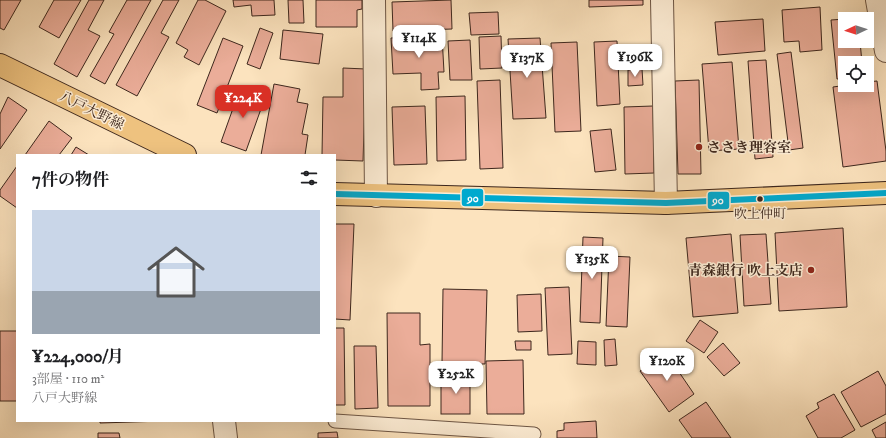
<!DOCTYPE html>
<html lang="ja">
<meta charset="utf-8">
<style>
:root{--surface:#fff;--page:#f2f2f2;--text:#202124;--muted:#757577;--line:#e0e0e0;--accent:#d93025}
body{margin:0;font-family:"IM FELL DW Pica","Noto Serif JP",serif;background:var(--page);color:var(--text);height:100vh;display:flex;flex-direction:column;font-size:15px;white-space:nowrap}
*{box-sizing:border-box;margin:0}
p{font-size:13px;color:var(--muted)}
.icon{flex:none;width:22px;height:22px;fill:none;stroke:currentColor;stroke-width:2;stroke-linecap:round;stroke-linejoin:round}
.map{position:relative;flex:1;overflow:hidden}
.drawer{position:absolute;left:16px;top:154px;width:320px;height:268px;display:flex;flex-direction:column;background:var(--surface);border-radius:0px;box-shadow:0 4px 16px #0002}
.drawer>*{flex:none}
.needle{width:26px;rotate:266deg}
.buttons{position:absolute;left:838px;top:12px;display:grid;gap:8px}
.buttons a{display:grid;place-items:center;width:36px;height:36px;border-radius:0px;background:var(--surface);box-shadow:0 4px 16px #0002;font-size:20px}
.price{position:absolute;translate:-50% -34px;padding:0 9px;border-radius:8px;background:#fff;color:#222;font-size:13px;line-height:26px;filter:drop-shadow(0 1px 2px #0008)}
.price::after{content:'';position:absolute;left:50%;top:24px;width:12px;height:9px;margin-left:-6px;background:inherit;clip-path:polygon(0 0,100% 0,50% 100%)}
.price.current{background:var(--accent);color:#fff}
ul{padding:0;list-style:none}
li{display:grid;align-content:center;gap:8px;height:212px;padding:0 16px}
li+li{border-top:1px solid var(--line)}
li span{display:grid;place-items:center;height:124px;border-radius:0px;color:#555}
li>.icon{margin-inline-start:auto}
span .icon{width:72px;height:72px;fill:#fffc;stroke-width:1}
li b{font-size:17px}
h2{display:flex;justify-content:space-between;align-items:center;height:48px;padding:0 16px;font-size:17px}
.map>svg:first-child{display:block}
.building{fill:#ebad99;stroke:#3d271d}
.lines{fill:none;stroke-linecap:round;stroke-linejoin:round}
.lane-casing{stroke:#6d5645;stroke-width:15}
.street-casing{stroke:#6d5645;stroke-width:24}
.primary-casing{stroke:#3d271d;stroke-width:24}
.lane{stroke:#fdedd5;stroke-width:13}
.street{stroke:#fdedd5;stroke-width:22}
.primary{stroke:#eec27f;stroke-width:22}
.bus-1-casing{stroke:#fdedd5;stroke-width:9}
.bus-1{stroke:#00a9ce;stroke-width:6}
.poi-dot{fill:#8f2418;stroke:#fdedd5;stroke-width:1.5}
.bus-dot{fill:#3d271d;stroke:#fdedd5;stroke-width:1.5}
.labels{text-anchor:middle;stroke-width:3;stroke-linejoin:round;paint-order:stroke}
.bus-label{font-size:13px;fill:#3d271d;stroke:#fdedd5}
.street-label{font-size:14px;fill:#3d271d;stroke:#fdedd5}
.poi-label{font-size:14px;font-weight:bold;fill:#3d271d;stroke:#fdedd5;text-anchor:start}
.line-badge{stroke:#fdedd5;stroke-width:1.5}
.badge-label{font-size:11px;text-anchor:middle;font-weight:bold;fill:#fff}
</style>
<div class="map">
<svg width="886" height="438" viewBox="0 0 886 438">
<rect width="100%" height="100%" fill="#fce3be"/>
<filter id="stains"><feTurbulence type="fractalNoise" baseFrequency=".005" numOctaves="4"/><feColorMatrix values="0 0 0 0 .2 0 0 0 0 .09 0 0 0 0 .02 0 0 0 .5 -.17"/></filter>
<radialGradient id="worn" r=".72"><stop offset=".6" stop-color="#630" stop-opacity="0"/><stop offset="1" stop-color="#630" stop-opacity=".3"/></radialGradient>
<g class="building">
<path d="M0,0h21l-17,30 -4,-2z"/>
<path d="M54,0h27l-22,38 -20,-11z"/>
<path d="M89,0h15l-16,30 12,6 -23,41 -23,-13z"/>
<path d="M127,0h24l-46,84 -15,-8 24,-42 -5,-2z"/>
<path d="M163,0h16l-18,33 8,4 -32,59 -21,-11z"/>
<path d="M198,0h7l21,11 -27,54 -15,-8 4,-7 -12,-7z"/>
<path d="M233,0h41l1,15 -23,1 -1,-11 -17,2z"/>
<path d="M288,0h15l1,23h-15z"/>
<path d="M316,0h46v9l-5,1v17h-41z"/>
<path d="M451,0l1,29 -59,2 -1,-29z"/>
<path d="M589,0h54v5l-54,2z"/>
<path d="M820,7l2,43 -22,2 -1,-11 -15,1 -2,-32z"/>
<path d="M498,12l1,22 -28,1 -2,-22z"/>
<path d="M763,19l2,32 -47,4 -3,-33z"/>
<path d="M845,19v22h15l2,22h-17v15l-8,1 -6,-59z"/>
<path d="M260,28l13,5 -13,36 -13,-5z"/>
<path d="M283,30l40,4 -4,30 -39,-5z"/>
<path d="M442,36l2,36h-6l1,17 -18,1v-17l-28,1 -2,-36z"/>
<path d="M501,36l1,32 -22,1 -1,-32z"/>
<path d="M223,38l20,8 -26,67 -20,-8z"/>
<path d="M540,38l6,80 -33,1 -5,-80z"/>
<path d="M470,40l2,40h-22l-2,-39z"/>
<path d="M617,41l3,63 -23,2 -3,-64z"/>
<path d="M577,42l4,89 -26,1 -4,-89z"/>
<path d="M791,52l12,96 -14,2 -12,-96z"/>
<path d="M766,60l7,97 -18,2 -7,-98z"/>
<path d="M732,62l7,87 -30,2 -7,-87z"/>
<path d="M343,68l23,1 -3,92 -28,-1v-5h-13l1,-58h20z"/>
<path d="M642,69l1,16 -15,1v-16z"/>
<path d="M500,80l3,88 -23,1 -3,-88z"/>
<path d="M699,80l2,94h-23l-3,-93z"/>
<path d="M877,81l9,70v10l-43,6 -10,-80 14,-2h20v-3z"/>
<path d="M274,84l26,5 -3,13 11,2 -6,30 6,1 -3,20h-44z"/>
<path d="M241,86l20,8 -4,10 5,2 -16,45 -25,-9z"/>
<path d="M465,96l1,64 -29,1 -1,-64z"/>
<path d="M8,97l19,13 -27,39v-35z"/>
<path d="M425,106l2,58 -33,1 -2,-58z"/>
<path d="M653,106l1,67 -29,1 -1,-67z"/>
<path d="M49,121l23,17 -13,17h-34z"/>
<path d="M611,129l5,41 -21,2 -5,-41z"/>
<path d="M76,147l13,8h-18z"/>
<path d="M17,166v42l-17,-12v-6z"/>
<path d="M335,224h19l-4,96 -15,-1z"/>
<path d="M843,228l4,79 -68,4 -4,-78z"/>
<path d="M731,234l7,79 -45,4 -7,-79z"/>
<path d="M766,234l5,70 -27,2 -4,-71z"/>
<path d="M583,237l20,1 -3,85 -20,-1z"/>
<path d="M609,256l21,1 -3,70 -21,-1z"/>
<path d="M569,287l3,67 -24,1 -3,-67z"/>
<path d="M443,289l44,1 -2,74 -43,-1z"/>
<path d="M541,294l1,37 -24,1 -1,-37z"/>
<path d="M387,313h33v32l10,-1v62h-42z"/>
<path d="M700,320l18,12 -14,21 -18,-12z"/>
<path d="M335,328h9l1,77h-10z"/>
<rect x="0" y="331" width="17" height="70"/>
<path d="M615,339l2,26 -12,1 -1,-26z"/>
<path d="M515,341h16v9h-15z"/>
<path d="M578,341l18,1v23l-19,-1z"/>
<path d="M723,343l17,20 -16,13 -17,-19z"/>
<path d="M354,346h22l2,62 -23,1z"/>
<path d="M666,353l28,41 -25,18 -29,-41z"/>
<path d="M523,360l1,54h-37l-1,-53z"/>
<path d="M878,371l8,15v28l-25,13 -20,-35z"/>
<rect x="441" y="376" width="29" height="38"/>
<path d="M834,394l21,36 -14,8h-23l-12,-22 13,-8 -2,-5z"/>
<path d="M706,402l25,36h-39l-13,-18z"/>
<path d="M100,421h64l-64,2z"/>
<path d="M596,421l1,17h-40v-7l7,-1v-7z"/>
<path d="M886,422v16h-10l-4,-8z"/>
<path d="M337,432l1,6h-20v-5z"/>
<path d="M98,433h21l1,5h-22z"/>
</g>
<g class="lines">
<g class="lane-casing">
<path id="lane" d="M335,421l199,13"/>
</g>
<g class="street-casing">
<g id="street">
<path d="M374,0l2,196"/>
<path d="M662,0l4,203"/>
<path d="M877,0l9,51"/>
<path d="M224,421l2,17"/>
</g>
</g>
<g class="primary-casing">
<g id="primary">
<path d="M0,65l185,90"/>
<path d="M335,194l331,9 220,-10"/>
</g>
</g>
<use href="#lane" class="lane"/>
<use href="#street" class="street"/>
<use href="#primary" class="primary"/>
<g class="bus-1-casing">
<path id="bus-1" d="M335,194l331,9 220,-10"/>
</g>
<use href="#bus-1" class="bus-1"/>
</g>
<g class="poi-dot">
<circle cx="699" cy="147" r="4"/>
<circle cx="811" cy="270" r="4"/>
</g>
<circle class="bus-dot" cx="760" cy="199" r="3.5"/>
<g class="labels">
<g class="bus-label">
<text x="760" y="218">吹上仲町</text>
</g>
<g class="street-label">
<text transform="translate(92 110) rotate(26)" y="5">八戸大野線</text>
</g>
<g class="poi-label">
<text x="707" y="152">ささき理容室</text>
<text x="803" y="275" text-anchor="end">青森銀行 吹上支店</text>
</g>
</g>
<g class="line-badge">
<rect x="461" y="188" width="23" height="19" rx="4" fill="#00a9ce"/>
<rect x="707" y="191" width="23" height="19" rx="4" fill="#00a9ce"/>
</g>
<g class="badge-label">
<text x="473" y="202">90</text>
<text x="718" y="204">90</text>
</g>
<rect width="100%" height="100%" filter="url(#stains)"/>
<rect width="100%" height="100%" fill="url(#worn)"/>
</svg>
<div class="buttons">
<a><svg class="needle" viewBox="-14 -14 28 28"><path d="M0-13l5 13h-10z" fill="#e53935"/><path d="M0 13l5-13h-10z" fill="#757577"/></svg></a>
<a><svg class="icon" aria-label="locate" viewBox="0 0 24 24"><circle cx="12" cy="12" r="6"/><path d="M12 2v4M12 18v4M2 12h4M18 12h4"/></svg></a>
</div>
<b class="price" style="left:419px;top:59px">¥114K</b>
<b class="price" style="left:635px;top:78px">¥196K</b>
<b class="price" style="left:527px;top:79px">¥137K</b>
<b class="price current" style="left:243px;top:119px">¥224K</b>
<b class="price" style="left:592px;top:280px">¥135K</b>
<b class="price" style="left:667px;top:382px">¥120K</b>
<b class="price" style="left:456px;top:395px">¥252K</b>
<section class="drawer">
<h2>7件の物件<svg class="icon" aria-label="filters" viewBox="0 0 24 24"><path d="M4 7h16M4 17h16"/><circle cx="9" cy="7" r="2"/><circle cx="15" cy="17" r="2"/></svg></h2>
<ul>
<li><span style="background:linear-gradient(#c9d6e8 65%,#9aa5b1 0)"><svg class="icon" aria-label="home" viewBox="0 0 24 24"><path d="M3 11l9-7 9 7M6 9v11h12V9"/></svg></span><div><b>¥224,000/月</b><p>3部屋 · 110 m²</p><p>八戸大野線</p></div></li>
</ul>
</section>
</div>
